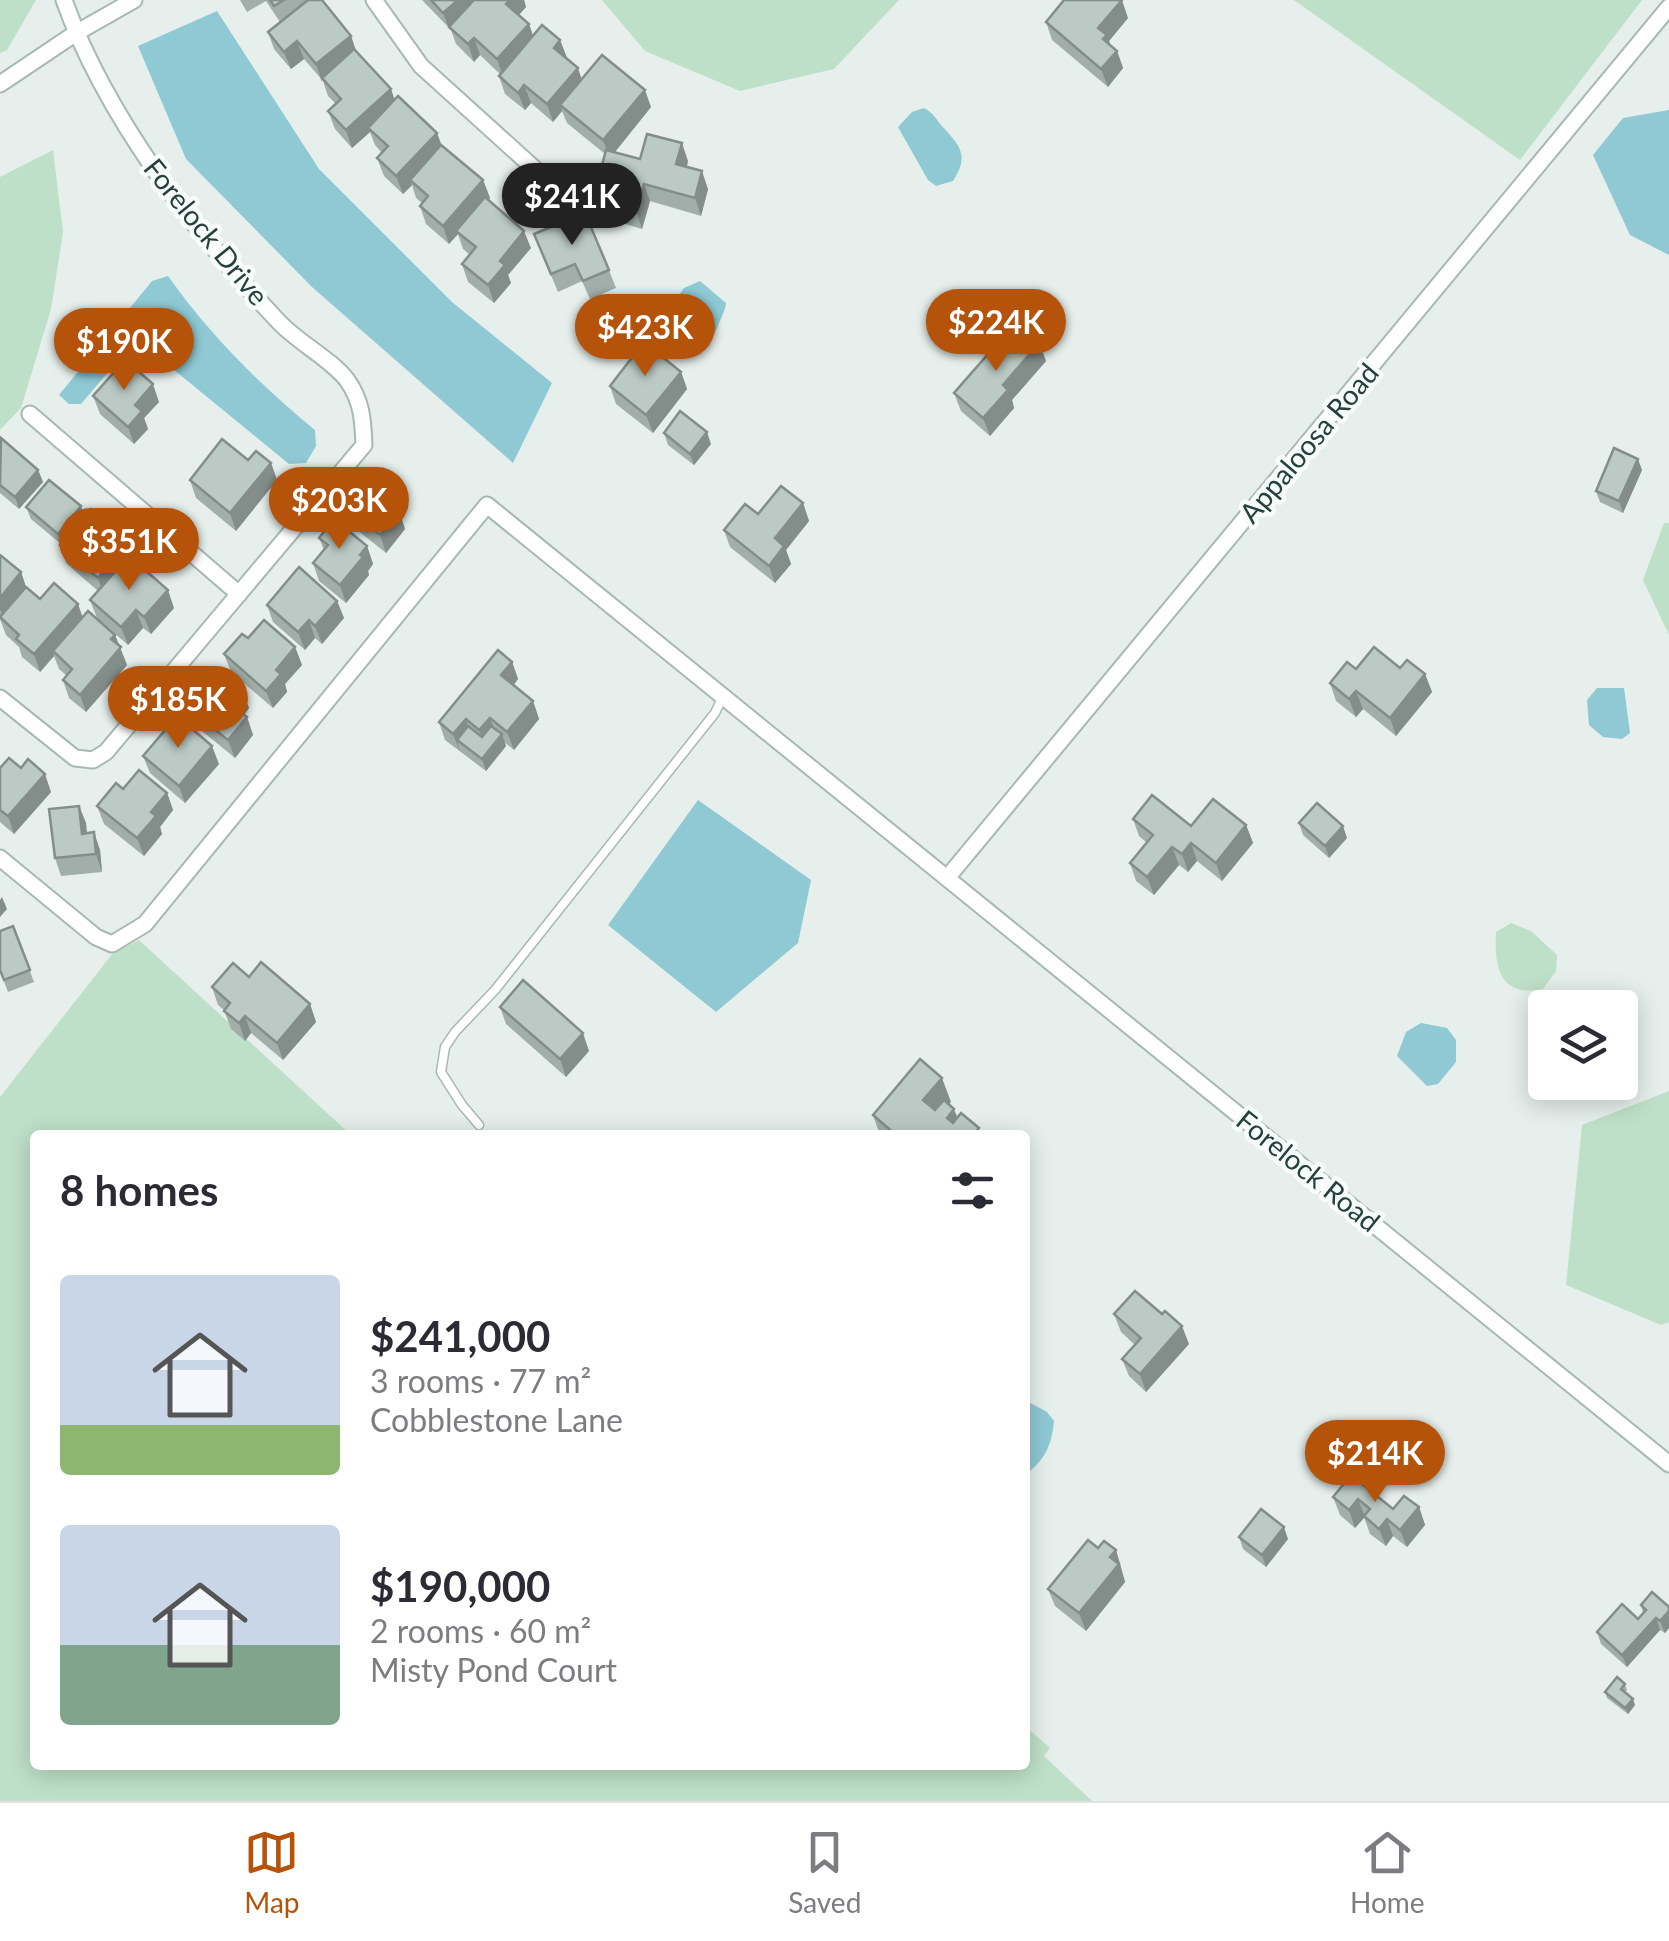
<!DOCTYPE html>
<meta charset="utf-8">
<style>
:root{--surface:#fff;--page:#f7f7f7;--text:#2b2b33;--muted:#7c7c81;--line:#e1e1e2;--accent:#b45309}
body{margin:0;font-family:Lato,sans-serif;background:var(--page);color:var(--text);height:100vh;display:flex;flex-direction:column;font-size:38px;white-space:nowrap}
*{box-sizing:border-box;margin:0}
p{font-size:32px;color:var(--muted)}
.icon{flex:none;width:55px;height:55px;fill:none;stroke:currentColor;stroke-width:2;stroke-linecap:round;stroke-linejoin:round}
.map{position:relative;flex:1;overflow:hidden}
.sheet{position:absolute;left:30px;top:1130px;width:1000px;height:640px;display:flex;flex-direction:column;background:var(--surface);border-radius:10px;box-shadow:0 5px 25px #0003}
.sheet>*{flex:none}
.buttons{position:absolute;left:1528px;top:990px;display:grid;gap:20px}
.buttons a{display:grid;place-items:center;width:110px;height:110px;border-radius:10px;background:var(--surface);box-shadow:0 5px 25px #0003;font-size:50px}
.price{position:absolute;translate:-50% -85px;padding:0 22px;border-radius:35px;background:var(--accent);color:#fff;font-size:32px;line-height:65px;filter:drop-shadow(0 2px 5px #0008)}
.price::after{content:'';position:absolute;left:50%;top:60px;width:30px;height:22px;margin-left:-15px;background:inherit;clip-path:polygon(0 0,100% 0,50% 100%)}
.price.on{background:#222;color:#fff}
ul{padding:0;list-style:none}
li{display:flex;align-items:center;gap:30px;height:250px;padding:0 30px}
li span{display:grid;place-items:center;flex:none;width:280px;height:200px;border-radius:10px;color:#555}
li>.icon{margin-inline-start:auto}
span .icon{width:120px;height:120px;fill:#fffc;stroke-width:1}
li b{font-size:42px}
h2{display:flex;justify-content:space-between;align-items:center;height:120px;padding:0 30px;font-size:42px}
.tabs{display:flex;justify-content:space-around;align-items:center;height:140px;border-top:2px solid var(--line);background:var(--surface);font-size:28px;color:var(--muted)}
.tabs a{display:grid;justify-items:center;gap:5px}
.tabs .on{color:var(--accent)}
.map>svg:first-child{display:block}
.green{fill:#bfe0c8}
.water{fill:#8ec9d4}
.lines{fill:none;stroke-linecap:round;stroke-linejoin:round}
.lane-casing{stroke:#a8b8b2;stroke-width:11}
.street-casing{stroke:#a8b8b2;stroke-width:19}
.lane{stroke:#fff;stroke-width:8}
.street{stroke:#fff;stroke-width:15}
.wall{fill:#a1aea9}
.shaded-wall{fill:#838d89}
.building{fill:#bbcac4;stroke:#838d89;stroke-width:2.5}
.labels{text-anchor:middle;stroke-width:9;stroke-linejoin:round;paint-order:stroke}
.street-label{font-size:28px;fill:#24423a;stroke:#f7fbf9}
</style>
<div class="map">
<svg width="1669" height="1801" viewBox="0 0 1669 1801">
<rect width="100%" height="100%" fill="#e6efeb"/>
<g class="green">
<path d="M0,0h36l-29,50 -7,3z"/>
<path d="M602,0h297l-65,69 -94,22 -95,-40z"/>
<path d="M1294,0h348l-122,160z"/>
<path d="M53,150l10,82 -12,77 -30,99 -21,22v-253z"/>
<path d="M1664,523h5v112l-26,-55z"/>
<path d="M1511,923l20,8 26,24 -1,16 -13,18c-43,9 -49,-21 -47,-57z"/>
<path d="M139,940l212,195h-316v630h990v-39l25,22 -6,8 48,45h-1092v-704l113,-144z"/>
<path d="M1669,1091v231l-8,3 -95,-40 16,-160z"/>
</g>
<g class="water">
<path d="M217,11l102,158 133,133 100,81 -39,80 -201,-176 -126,-128 -48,-113z"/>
<path d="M924,108c9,5 11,9 17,17 19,21 29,30 12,56l-17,5 -8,-6 -30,-53 14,-15z"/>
<path d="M1669,110v145l-39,-20 -37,-80 30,-37z"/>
<path d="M168,276c41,58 92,109 147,154l1,16 -10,17 -17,1 -149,-122 -18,14 -41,48h-12l-10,-9 93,-114z"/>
<path d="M700,281l26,22c-1,9 -5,14 -8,23 -18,43 -38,19 -54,-9l20,-29z"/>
<path d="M1597,688h27l6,45 -8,6 -19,-2 -14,-12 -2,-25z"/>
<path d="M698,800l113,80 -13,63 -82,69 -108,-87z"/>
<path d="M1421,1023l26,5 9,12v22l-18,22 -11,2 -30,-30 9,-24z"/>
<path d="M1025,1400l22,12 7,9c-2,23 -9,39 -28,53z"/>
</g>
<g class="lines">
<g class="lane-casing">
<path id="lane" d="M479,1125l-17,-20 -21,-33 4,-25 10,-15 40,-42 220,-277 8,-17"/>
</g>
<g class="street-casing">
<g id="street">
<path d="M374,0l47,66 126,114"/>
<path d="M0,84l76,-51 58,-33"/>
<path d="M30,414l209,180"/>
<path d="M0,698l75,60 18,2 13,-8 258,-307c-1,-25 -2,-44 -17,-65 -16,-21 -50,-38 -69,-59 -84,-89 -173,-206 -214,-321"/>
<path d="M0,858l96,79 16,7 33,-20 342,-419 1182,959"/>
<path d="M947,878l722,-871"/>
</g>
</g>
<use href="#lane" class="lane"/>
<use href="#street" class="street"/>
</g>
<g class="wall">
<path d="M240,0h82l29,36 5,15 35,38 3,11 43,33 5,13 41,34 7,18 -2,2 43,48 -23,27 3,8 -17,20 -26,-21 -6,-18 8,-9 -7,-6 -5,-15 -9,10 -23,-20 -6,-18 2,-3 -6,-5 -4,-13 -9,9 -19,-18 -7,-18 5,-5 -7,-8 -5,-13 -18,16 -17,-19 -7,-18 8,-7 -8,-8 -5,-15 -19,-22 -13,10 -17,-20 -6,-17 12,-10 -14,-21 -19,11z"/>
<path d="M422,0h102l2,7 -7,8 10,9 4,12 27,4 7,18 15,21 69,28 -36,45 25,7 48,2 -1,6 21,22 -7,27 -51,-15 -8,28 -43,-13 -6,-17 12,-45 -38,-31 -5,-12 -9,11 -22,-19 -6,7 -20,-16 -6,-18 1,-2 -20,-19 -6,7 -18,-18 -5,-14z"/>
<path d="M1128,18l-19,23 2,5 6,5 6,17 -15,19 -56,-47 -6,-18z"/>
<path d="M534,234l75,36 7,18 -26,11 -8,-18 -24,11z"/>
<path d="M1039,343l7,18 -34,39 2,8 -24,28 -29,-25 -7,-18z"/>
<path d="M681,372l6,17 -34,44 -37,-29 -6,-18z"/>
<path d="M93,396l66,6 -15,16 4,11 -14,15 -34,-30z"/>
<path d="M664,433l47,11 -17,21 -26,-20z"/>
<path d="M0,439l38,31 5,12 -24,27 -19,-16z"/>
<path d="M248,460l23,3 6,17 -41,51 -40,-33 -6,-18z"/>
<path d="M1642,470l-19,43 -23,-11 -4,-11z"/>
<path d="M401,490l7,18 -7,9 4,12 -19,24 -30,-24 -6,-18z"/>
<path d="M803,503l6,18 -23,29 5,14 -16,19 -45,-36 -6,-17 34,-16z"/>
<path d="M26,507l59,10 24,8 6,17 8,7 4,9 47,50 -23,26 -8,-6 -15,17 -31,-27 -7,-18 8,-9 -32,-28 -5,-19 -30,-25z"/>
<path d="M319,538l48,8 6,18 -5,7 1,4 -23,28 -27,-22 -6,-18 11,-13z"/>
<path d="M0,555l21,17 5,15 14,12 43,18 32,18 12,30 -41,47 -17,-14 -6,-18 4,-4 -8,-7 -5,-13 -14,16 -18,-15 -3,-10 -13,-12 -6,-16z"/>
<path d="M337,601l7,17 -22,26 -7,-6 -10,12 -32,-28 -6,-17z"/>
<path d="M248,638l47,9 7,18 -17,19 2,8 -14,16 -42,-36 -7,-18z"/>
<path d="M512,662l6,17 -4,6 19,16 6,18 -25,31 -10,-8 2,4 -20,25 -41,-31 -6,-18z"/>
<path d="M1400,668l25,6 7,18 -36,44 -33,-27 -7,8 -20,-16 -6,-18 26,-14z"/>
<path d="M242,691l7,17 -5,7 3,2 6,18 -18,23 -44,-36 -7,-17z"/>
<path d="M143,756l76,8 -34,39 -35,-30z"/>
<path d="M0,768l51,24 -37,42 -14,-12z"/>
<path d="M123,789l44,4 6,17 -13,17 2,7 -18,22 -40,-32 -7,-18z"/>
<path d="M79,806l7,17 1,10 13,17 2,22 -41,4 -6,-18z"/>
<path d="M1133,819l58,7 55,-1 7,18 -31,38 -25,-20 -9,11 -9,-7 -25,30 -18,-14 -6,-18 17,-20 -8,-7z"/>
<path d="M1299,823l48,15 -18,20 -26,-23z"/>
<path d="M13,926l21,56 -26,10 -8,-21z"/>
<path d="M249,977l61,27 6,18 -33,38 -32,-27 -6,8 -14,-12 -7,-19 -6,-5 -6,-18z"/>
<path d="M500,1007l89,44 -23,26 -60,-53z"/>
<path d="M951,1102l-2,2 9,14 23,17h-101l-7,-20z"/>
<path d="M1114,1314l75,30 -43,48 -17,-16 -7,-17 13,-14 -14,-13z"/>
<path d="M1351,1475l42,34 26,-2 6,18 -18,22 -14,-11 -7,10 -16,-12 -6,-17 -9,11 -15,-13 -7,-18z"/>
<path d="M1239,1537l49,2 -22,28 -23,-18z"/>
<path d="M1098,1548l18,2 9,32 -39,49 -31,-25 -7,-17z"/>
<path d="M1641,1605l28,2v21l-4,5 -5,-3 -33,37 -26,-23 -4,-12 41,-13 5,-6z"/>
<path d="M1625,1684l2,6 -2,2 10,13 -7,9 -21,-16 -2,-6z"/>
</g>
<g class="shaded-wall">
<path d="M458,0h26l-35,27 1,4 -7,-18z"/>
<path d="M510,0h14l2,7 -13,14 -7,-17z"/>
<path d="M1122,0l6,18 -19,23 4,12 -3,4 -12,-29z"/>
<path d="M529,24l6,18 -32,35 -6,-18z"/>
<path d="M351,36l6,18 -35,24v4l-6,-18z"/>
<path d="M474,38l6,17 -6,7 -6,-18z"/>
<path d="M560,40l7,18 -13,-10z"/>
<path d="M297,41l7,18 -13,10 -7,-17z"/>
<path d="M1117,51l6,17 -15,19 -7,-18z"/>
<path d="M578,68l6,18 -24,19 2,6 -9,11 -6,-18z"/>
<path d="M524,85l7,18 -6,7 -7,-17z"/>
<path d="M391,89l6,18 -29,21 2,4 -18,16 -6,-18z"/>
<path d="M645,90l6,17 -41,51 -7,-18z"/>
<path d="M437,133l6,17 -33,30 2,5 -9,9 -7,-18z"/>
<path d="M682,143l6,18 -6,21 -6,-18z"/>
<path d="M702,171l6,18 -7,27 -6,-18z"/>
<path d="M483,180l7,18 -31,35 -3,-2 2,3 -9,10 -6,-18z"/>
<path d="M644,184l6,17 -8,28 -6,-18z"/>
<path d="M524,231l7,17 -23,27 3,8 -17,20 -6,-18 12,-24z"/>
<path d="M1039,343l7,18 -34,39 2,8 -24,28 -7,-18 20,-33z"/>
<path d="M681,372l6,17 -34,44 -7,-18z"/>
<path d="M153,384l6,18 -15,16 4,11 -14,15 -6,-17 7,-22z"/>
<path d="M707,432l4,12 -17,21 -4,-11z"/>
<path d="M1638,459l4,11 -19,43 -4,-12z"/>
<path d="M271,463l6,17 -41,51 -6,-18z"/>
<path d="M38,470l5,12 -24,27 -4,-12z"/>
<path d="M401,490l7,18 -7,9 4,12 -19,24 -6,-18 10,-31z"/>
<path d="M803,503l6,18 -23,29 5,14 -16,19 -6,-17 6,-28z"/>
<path d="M81,506l4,12 -23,28 -4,-12z"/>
<path d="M109,525l7,18 -13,-11z"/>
<path d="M367,546l6,18 -5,7 1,4 -23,28 -6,-18z"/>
<path d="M123,549l7,18 -26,29 -6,-18z"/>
<path d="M21,572l6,18 -23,29 -4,-10v-11z"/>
<path d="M168,590l6,18 -23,26 -7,-17z"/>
<path d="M337,601l7,17 -22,26 -7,-18z"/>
<path d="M78,604l6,17 -31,30 1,5 -14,16 -6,-18z"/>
<path d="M136,610l7,18 -15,17 -7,-18z"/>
<path d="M309,620l6,18 -10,12 -7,-18z"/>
<path d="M115,635l12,30 -41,47 -6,-17z"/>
<path d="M295,647l7,18 -17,19 2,8 -14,16 -7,-17 10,-21z"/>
<path d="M512,662l6,17 -11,14 -6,-18z"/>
<path d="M1425,674l7,18 -36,44 -6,-18z"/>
<path d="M242,691l7,17 -11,14 -7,-17z"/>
<path d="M1356,691l7,18 -7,8 -7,-18z"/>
<path d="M533,701l6,18 -25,31 -7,-18z"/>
<path d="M247,717l6,18 -18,23 -7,-18z"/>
<path d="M490,718l6,17 -10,13 -7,-18z"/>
<path d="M466,719l6,18 -15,3 3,12 -7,-18z"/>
<path d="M502,734l4,12 -20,25 -4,-12z"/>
<path d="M212,746l7,18 -34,39 -6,-17z"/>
<path d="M45,774l6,18 -37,42 -6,-18z"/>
<path d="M167,793l6,17 -13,17 2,7 -18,22 -7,-18 14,-26z"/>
<path d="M79,806l7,17 2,29 -6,-18z"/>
<path d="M1246,825l7,18 -31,38 -6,-18z"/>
<path d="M1343,826l4,12 -18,20 -4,-12z"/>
<path d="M94,832l6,18 2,22 -6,-18z"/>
<path d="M1191,843l6,18 -9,11 -6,-18z"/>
<path d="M1172,847l7,18 -25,30 -7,-18z"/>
<path d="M2,897l5,12 -7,8v-17z"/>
<path d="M310,1004l6,18 -33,38 -6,-17z"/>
<path d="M245,1016l6,17 -6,8 -6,-18z"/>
<path d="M583,1033l6,18 -23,26 -6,-18z"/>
<path d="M942,1078l9,24 -19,22 -9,-24z"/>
<path d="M954,1109l9,23 -16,-14z"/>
<path d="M1182,1326l7,18 -43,48 -6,-18z"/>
<path d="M1358,1499l7,18 -10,11 -6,-18z"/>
<path d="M1419,1507l6,18 -18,22 -7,-17z"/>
<path d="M1387,1519l6,17 -7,10 -7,-17z"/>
<path d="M1284,1527l4,12 -22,28 -4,-12z"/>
<path d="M1116,1550l9,32 -39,49 -7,-18 31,-56z"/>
<path d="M1669,1611v17l-4,5 -5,-12z"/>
<path d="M1656,1618l4,12 -33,37 -5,-12z"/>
<path d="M1633,1699l2,6 -7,9 -3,-6z"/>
</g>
<g class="building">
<path d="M270,0h14l-10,6z"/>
<path d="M308,0h14l29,36 -35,28 -19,-23 -13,11 -16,-20z"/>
<path d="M431,0h27l-15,13z"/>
<path d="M474,0h36l-4,4 23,20 -32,35 -23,-21 -6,6 -19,-17z"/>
<path d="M1064,0h58l-24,28 9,7 -4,4 14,12 -16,18 -55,-47z"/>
<path d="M542,25l18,15 -6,8 24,20 -31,36 -23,-19 -6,8 -19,-17z"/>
<path d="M354,49l37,40 -45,41 -18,-19 13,-12 -19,-21z"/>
<path d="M602,55l43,35 -42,50 -43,-35z"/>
<path d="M398,96l39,37 -41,43 -19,-18 11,-12 -20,-18z"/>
<path d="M647,134l35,9 -6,21 26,7 -7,27 -51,-14 -8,27 -43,-12 13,-49 34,9z"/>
<path d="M441,145l42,35 -40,46 -23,-20 8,-10 -18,-16z"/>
<path d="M485,197l39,34 -24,30 5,4 -17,20 -26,-21 14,-17 -20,-16z"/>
<path d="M585,213l24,57 -26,11 -8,-17 -24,10 -17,-40z"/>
<path d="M1021,327l18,16 -36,42 5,5 -25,28 -29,-25 35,-40 5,4z"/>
<path d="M644,342l37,30 -35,43 -36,-29z"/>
<path d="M125,360l28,24 -18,21 7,6 -14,16 -35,-31z"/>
<path d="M680,411l27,21 -17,22 -26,-21z"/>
<path d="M1,438l37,32 -23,27 -15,-12z"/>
<path d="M222,439l26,21 8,-9 15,12 -41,50 -40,-33z"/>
<path d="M1614,448l24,11 -19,42 -23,-10z"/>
<path d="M380,473l21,17 -11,14 9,7 -19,24 -30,-24z"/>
<path d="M49,480l32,26 -23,28 -32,-27z"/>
<path d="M781,486l22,17 -28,35 9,8 -15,20 -45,-36 21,-26 13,10z"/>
<path d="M91,509l18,16 -6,7 20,17 -25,29 -38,-33z"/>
<path d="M334,519l33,27 -7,9 3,2 -23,28 -27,-22 15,-18 -9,-7z"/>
<path d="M0,555l21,17 -21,26z"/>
<path d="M129,556l39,34 -24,27 -8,-7 -15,17 -31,-27z"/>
<path d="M299,567l38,34 -22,25 -6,-6 -11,12 -31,-27z"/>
<path d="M54,583l24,21 -44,50 -18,-15 3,-4 -19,-18 26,-30 14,12z"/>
<path d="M88,611l27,24 -4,4 10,8 -41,48 -17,-15 9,-11 -19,-18z"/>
<path d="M264,620l31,27 -19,23 5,4 -15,17 -42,-37 18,-20 6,4z"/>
<path d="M1374,647l26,21 7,-8 18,14 -35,44 -34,-27 -7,8 -19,-16 17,-21 9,7z"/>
<path d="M498,650l14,12 -11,13 32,26 -26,31 -17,-14 -11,12 -13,-11 -13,15 -14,-12z"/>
<path d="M214,668l28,23 -11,14 16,12 -19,23 -44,-35z"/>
<path d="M177,716l35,30 -33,40 -36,-30z"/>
<path d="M468,726l14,11 9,-11 11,8 -20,25 -25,-19z"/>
<path d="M9,758l12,10 7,-9 17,15 -37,42 -8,-6v-42z"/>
<path d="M139,770l28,23 -16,19 5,4 -19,22 -40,-32 19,-23 7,6z"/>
<path d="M1152,795l39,31 22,-27 33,26 -30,38 -25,-20 -9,11 -10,-7 -25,30 -17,-14 23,-28 -20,-16z"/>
<path d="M1317,803l26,23 -18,20 -26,-23z"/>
<path d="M79,806l3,28 12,-2 2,22 -41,4 -6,-49z"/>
<path d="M13,926l17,44 -26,10 -4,-10v-39z"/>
<path d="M261,962l49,42 -33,39 -32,-27 -6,7 -15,-12 6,-8 -18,-16 21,-24 16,14z"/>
<path d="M523,980l60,53 -23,26 -60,-52z"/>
<path d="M920,1059l22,19 -19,22 12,10 9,-10 10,9 -7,9 6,5 8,-10 18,15 -6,7h-77l-23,-20z"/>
<path d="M1135,1291l27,23 3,-3 17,15 -42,48 -18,-15 19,-21 -27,-24z"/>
<path d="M1351,1475l42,34 11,-13 15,11 -19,23 -13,-11 -8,10 -15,-13 6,-7 -12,-10 -9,11 -16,-13z"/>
<path d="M1261,1509l23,18 -22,28 -23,-18z"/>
<path d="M1088,1540l10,8 6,-7 12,9 -6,7 9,7 -40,49 -31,-24z"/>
<path d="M1652,1592l17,15v4l-9,10 -4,-3 -34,37 -25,-23 25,-28 16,15 8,-9 -5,-5z"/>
<path d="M1617,1677l8,7 -4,5 12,10 -8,9 -20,-16z"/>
</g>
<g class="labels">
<g class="street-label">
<text transform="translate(206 232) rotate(51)" y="10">Forelock Drive</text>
<text transform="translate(1309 443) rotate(-50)" y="10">Appaloosa Road</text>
<text transform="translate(1308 1171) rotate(39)" y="10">Forelock Road</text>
</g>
</g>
</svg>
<div class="buttons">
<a><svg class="icon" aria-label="layers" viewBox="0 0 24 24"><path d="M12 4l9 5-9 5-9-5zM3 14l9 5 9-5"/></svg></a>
</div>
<b class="price on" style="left:572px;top:248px">$241K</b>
<b class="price" style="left:996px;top:374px">$224K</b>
<b class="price" style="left:645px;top:379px">$423K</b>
<b class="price" style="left:124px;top:393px">$190K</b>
<b class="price" style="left:339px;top:552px">$203K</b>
<b class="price" style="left:129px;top:593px">$351K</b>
<b class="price" style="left:178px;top:751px">$185K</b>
<b class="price" style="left:1375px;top:1505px">$214K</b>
<section class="sheet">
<h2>8 homes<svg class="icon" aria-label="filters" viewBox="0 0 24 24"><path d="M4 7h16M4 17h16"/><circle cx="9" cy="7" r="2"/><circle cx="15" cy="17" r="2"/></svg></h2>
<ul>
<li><span style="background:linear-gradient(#c9d6e8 75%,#8fb573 0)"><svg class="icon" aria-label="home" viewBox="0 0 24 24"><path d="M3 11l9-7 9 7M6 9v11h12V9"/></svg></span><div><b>$241,000</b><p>3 rooms · 77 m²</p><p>Cobblestone Lane</p></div></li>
<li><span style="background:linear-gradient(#c9d6e8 60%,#7fa58c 0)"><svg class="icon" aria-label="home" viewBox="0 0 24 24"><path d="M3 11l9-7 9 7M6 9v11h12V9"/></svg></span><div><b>$190,000</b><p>2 rooms · 60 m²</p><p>Misty Pond Court</p></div></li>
</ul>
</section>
</div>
<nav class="tabs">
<a class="on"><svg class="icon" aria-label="map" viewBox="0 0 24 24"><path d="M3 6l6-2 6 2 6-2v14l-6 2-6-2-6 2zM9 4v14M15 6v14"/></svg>Map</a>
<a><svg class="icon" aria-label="saved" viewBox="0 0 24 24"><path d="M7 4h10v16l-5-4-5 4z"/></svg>Saved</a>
<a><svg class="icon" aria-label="home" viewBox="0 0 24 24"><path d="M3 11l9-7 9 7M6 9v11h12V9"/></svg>Home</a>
</nav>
